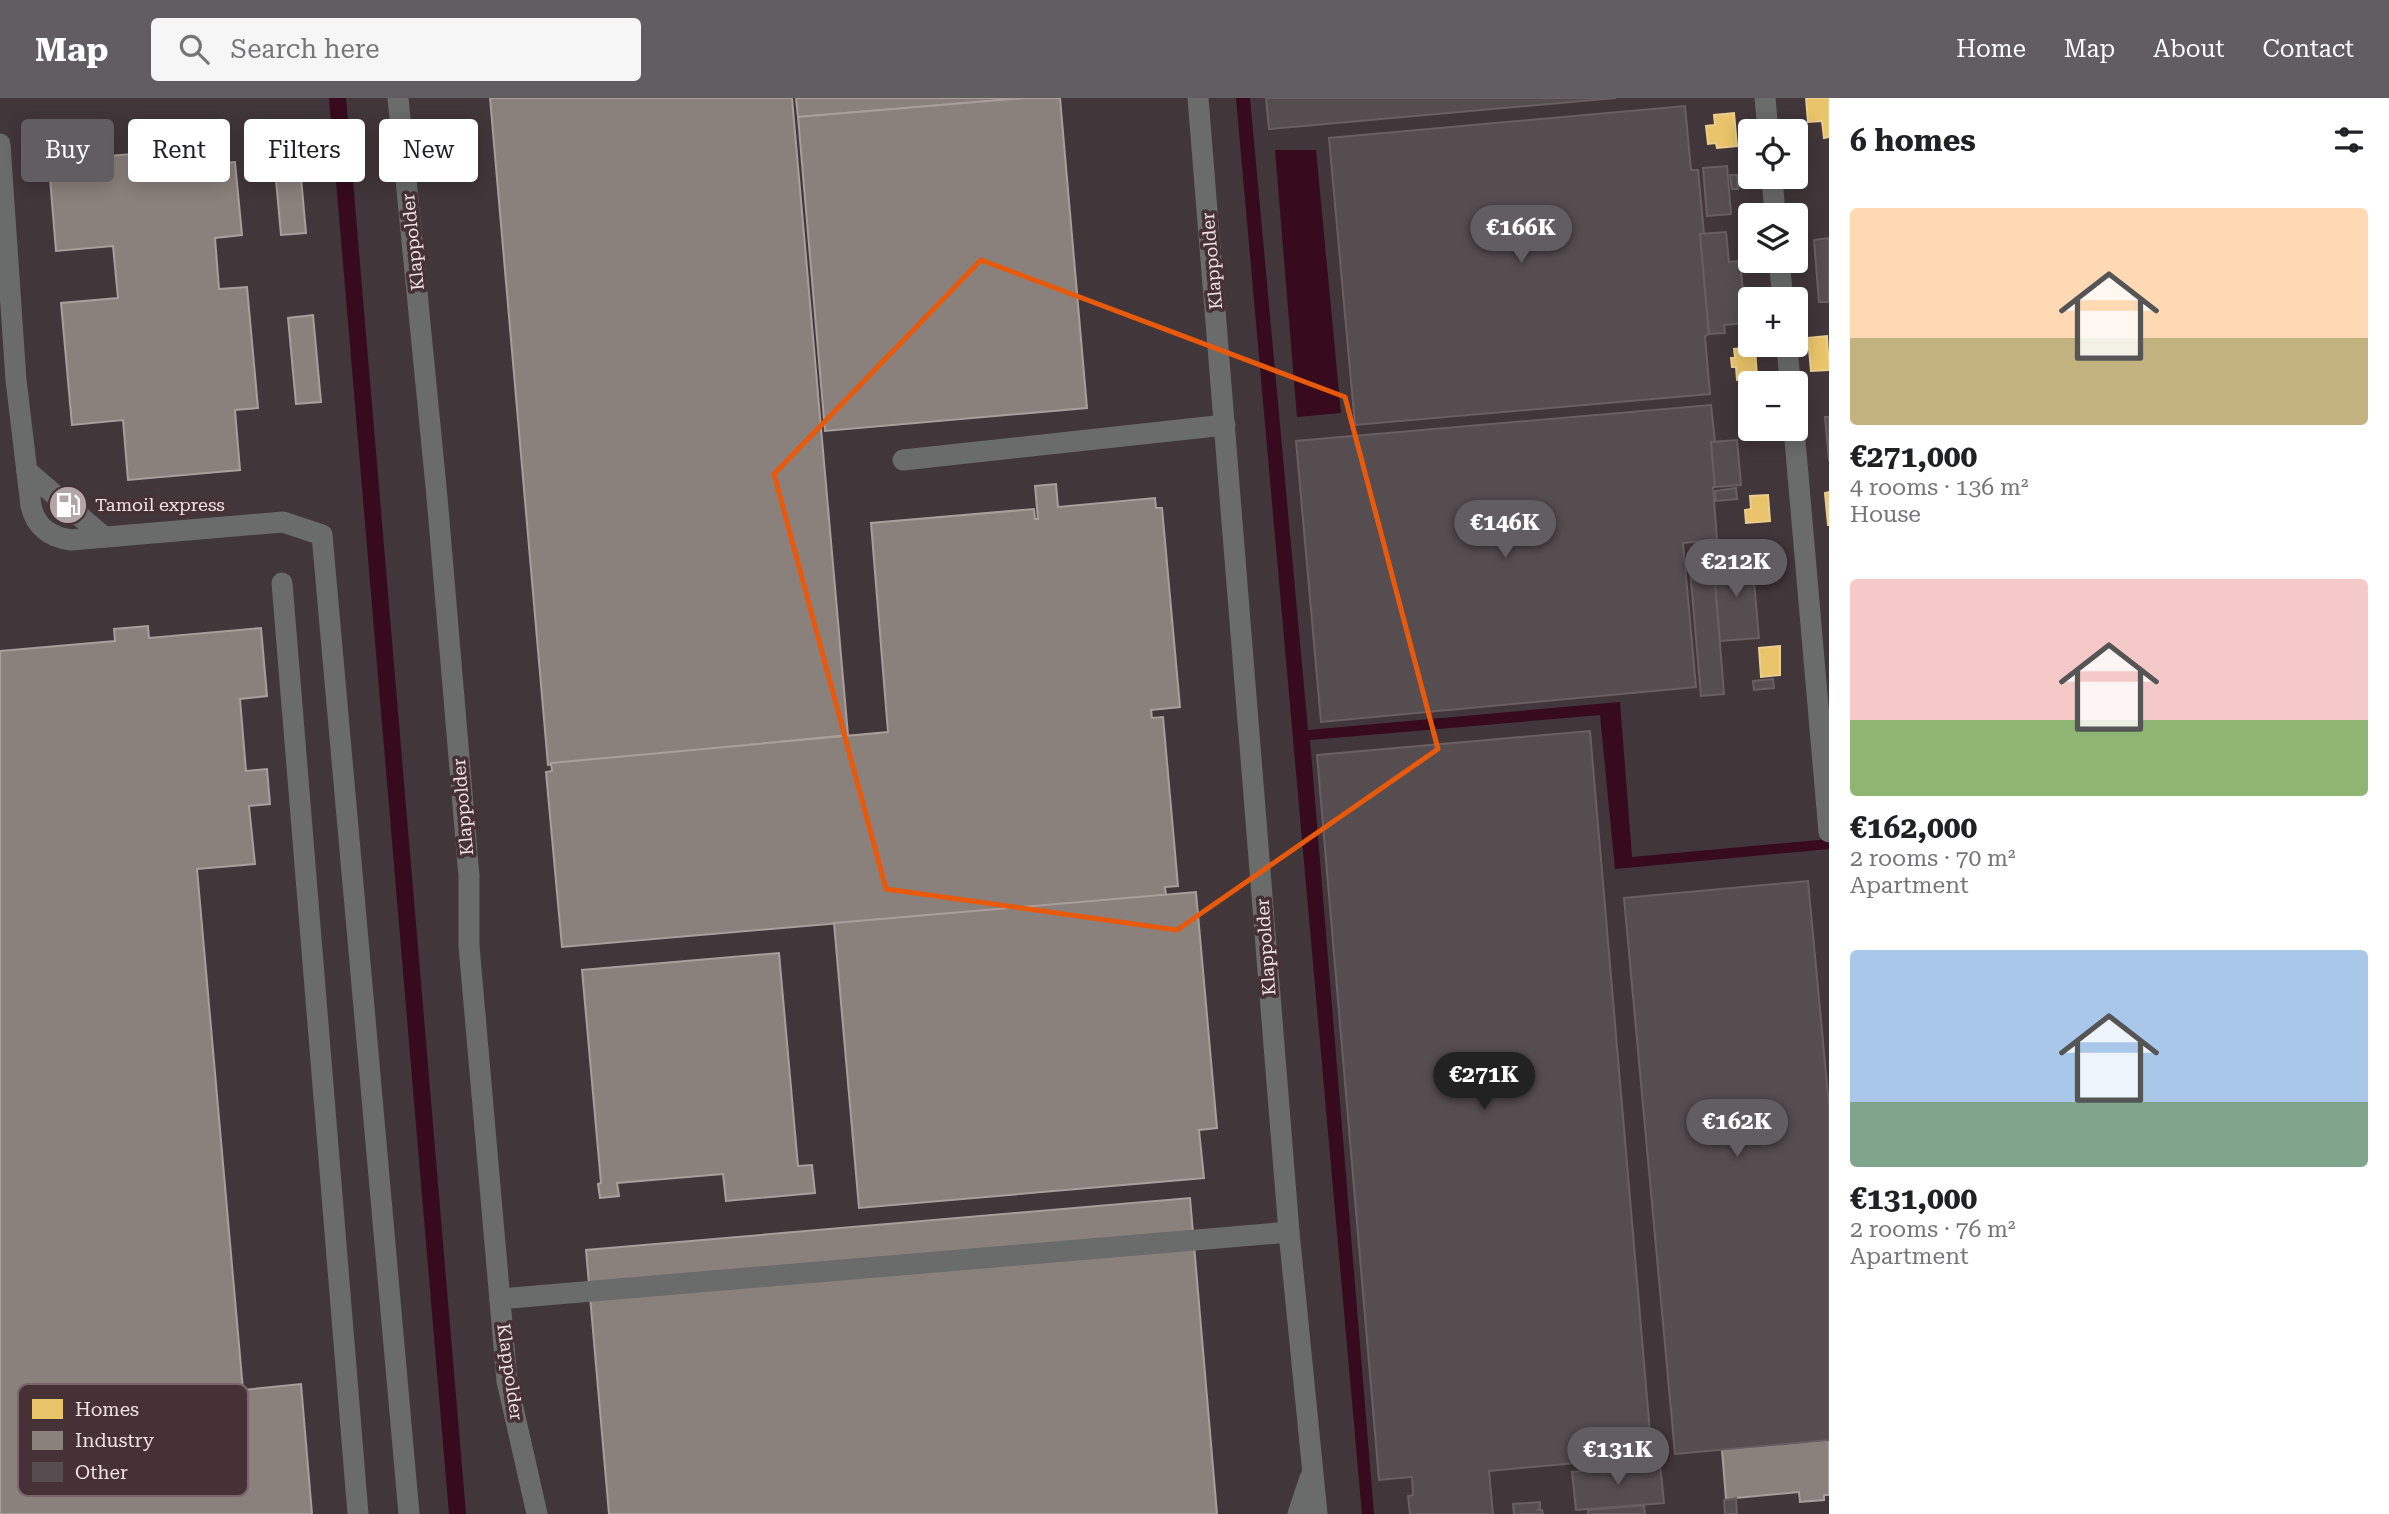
<!DOCTYPE html>
<meta charset="utf-8">
<style>
:root{--surface:#fff;--page:#f6f6f6;--text:#202124;--muted:#757577;--accent:#625d60}
body{margin:0;font-family:"Roboto Serif",serif;background:var(--page);color:var(--text);height:100vh;display:flex;flex-direction:column;font-size:26px;white-space:nowrap}
*{box-sizing:border-box;margin:0}
p{font-size:23px;color:var(--muted)}
.icon{flex:none;width:38px;height:38px;fill:none;stroke:currentColor;stroke-width:2;stroke-linecap:round;stroke-linejoin:round}
.map{position:relative;flex:1;overflow:hidden}
.details{display:flex;flex-direction:column;background:var(--surface);width:560px}
.details>*{flex:none}
.top-card{position:absolute;left:21px;top:21px;width:665px;height:63px;display:flex;gap:14px}
.controls{position:absolute;left:1738px;top:21px;display:grid;gap:14px}
.controls a{display:grid;place-items:center;width:70px;height:70px;border-radius:7px;background:var(--surface);box-shadow:0 4px 18px #0003;font-size:35px}
.price{position:absolute;translate:-50% -60px;padding:0 16px;border-radius:24px;background:var(--accent);color:#fff;font-size:23px;line-height:46px;filter:drop-shadow(0 2px 4px #0008)}
.price::after{content:'';position:absolute;left:50%;top:42px;width:21px;height:16px;margin-left:-10px;background:inherit;clip-path:polygon(0 0,100% 0,50% 100%)}
.price.selected{background:#222;color:#fff}
ul{padding:0;list-style:none}
li{display:grid;align-content:center;gap:14px;height:371px;padding:0 21px}
li span{display:grid;place-items:center;height:217px;border-radius:7px;color:#555}
li>.icon{margin-inline-start:auto}
span .icon{width:126px;height:126px;fill:#fffc;stroke-width:1}
li b{font-size:30px}
h2{display:flex;justify-content:space-between;align-items:center;height:84px;padding:0 21px;font-size:30px}
.pill{padding:0 24px;border-radius:7px;background:var(--surface);box-shadow:0 4px 18px #0003;font-size:24px;line-height:63px}
.pill.selected{background:var(--accent);color:#fff}
header{display:flex;align-items:center;gap:42px;box-sizing:border-box;height:98px;padding:0 35px;background:var(--accent);color:#fff}
header strong{font-size:33px}
nav{display:flex;gap:38px;margin-inline-start:auto;font-size:24px}
.search{width:490px;height:63px;background:var(--page);display:flex;align-items:center;gap:18px;box-sizing:border-box;padding:0 24px;border-radius:7px;color:var(--muted);font-size:26px}
main{display:flex;flex:1;min-height:0}
.map>svg:first-child{display:block}
.water{fill:#370a1e}
.homes{fill:#e9c46a;stroke:#ebcd8f;stroke-width:2}
.industry{fill:#8a817c;stroke:#a99e9c;stroke-width:2}
.building{fill:#564d50;stroke:#695f62;stroke-width:2}
.lines{fill:none;stroke-linecap:round;stroke-linejoin:round}
.minor{stroke:#6a6b6b;stroke-width:21}
.marked{fill:none;stroke:#e8590c;stroke-width:5;stroke-linejoin:round}
.labels{text-anchor:middle;stroke-width:7;stroke-linejoin:round;paint-order:stroke}
.street-label{font-size:18px;fill:#f0e3e6;stroke:#463137}
.poi-label{font-size:18px;fill:#f0e3e6;stroke:#463137;text-anchor:start}
.key{fill:#463137;stroke:#79666c;stroke-width:2}
.key-label{font-size:19px;fill:#f0e3e6}
</style>
<header>
<strong>Map</strong>
<div class="search"><svg class="icon" aria-label="search" viewBox="0 0 24 24"><circle cx="10" cy="10" r="6"/><path d="M15 15l6 6"/></svg>Search here</div>
<nav><a>Home</a><a>Map</a><a>About</a><a>Contact</a></nav>
</header>
<main>
<div class="map">
<svg width="1829" height="1416" viewBox="0 0 1829 1416">
<rect width="100%" height="100%" fill="#413639"/>
<g class="water">
<path d="M329,0h17l120,1416h-17z"/>
<path d="M1236,0h14l58,632 312,-28 12,155 197,-18v10l-214,20 -15,-154 -290,25 64,774h-12z"/>
<path d="M1275,52h41l25,263 -44,4z"/>
</g>
<g class="homes">
<path d="M1806,0h23v39l-5,1 -2,-17 -14,1z"/>
<path d="M1734,15l3,33 -20,2 -1,-5 -8,1 -2,-18 9,-1 -1,-10z"/>
<path d="M1827,238l2,34 -18,1 -3,-33z"/>
<path d="M1755,249l2,31 -20,2 -1,-13h-4l-1,-9h4l-1,-9z"/>
<path d="M1829,394v33h-1l-3,-32z"/>
<path d="M1768,397l2,26 -24,2 -1,-13 6,-1 -1,-13z"/>
<path d="M1780,548v29l-19,2 -2,-29z"/>
</g>
<g class="industry">
<path d="M490,0h302l56,637 -300,30z"/>
<path d="M796,0h229l-227,19z"/>
<path d="M1025,0h35l27,310 -262,23 -27,-314z"/>
<path d="M296,24l10,111 -25,2 -10,-110z"/>
<path d="M106,30l3,28 23,-2 2,17 101,-9 7,73 -27,3 4,51 28,-2 11,121 -23,2 5,60 -112,10 -5,-60 -51,5 -11,-122 57,-5 -5,-52 -57,5 -6,-73h3l-4,-45z"/>
<path d="M313,217l8,87 -25,2 -8,-86z"/>
<path d="M1056,386l2,23 97,-9 1,10h6l18,199 -29,3 1,8 11,-1 15,169 -13,1 1,8 -604,52 -16,-175 6,-1 -1,-8 337,-31 -17,-209 163,-14 1,10h3l-3,-33z"/>
<path d="M148,528l1,12 112,-10 6,68 -27,3 6,72 21,-2 3,35 -21,2 6,58 -58,5 46,521 58,-6 11,130h-312v-863l115,-10 -1,-12z"/>
<path d="M1196,794l21,236 -18,2 5,48 -345,30 -25,-285z"/>
<path d="M779,855l19,213 14,-1 3,28 -89,8 -3,-27 -106,9 2,13 -19,2 -2,-14 3,-1 -19,-213z"/>
<path d="M1190,1100l27,316h-608l-23,-264z"/>
<path d="M1829,1342v55h-5v5l-24,2 -1,-10 -73,7 -4,-49z"/>
</g>
<g class="building">
<path d="M1266,0h350l-347,31z"/>
<path d="M1685,8l6,64h7l6,64h-4l9,100 -4,2 5,58 -355,31 -26,-287z"/>
<path d="M1727,68l4,48 -24,2 -4,-48z"/>
<path d="M1730,77h7l1,14h-6z"/>
<path d="M1726,134l3,30 11,-1 6,62 -22,2 1,8 -16,1 -9,-100z"/>
<path d="M1829,140v64h-10l-5,-62z"/>
<path d="M1711,307l4,37h-4l4,45h-2l4,53 -34,3 13,144 -375,35 -25,-281z"/>
<path d="M1825,319h4v44z"/>
<path d="M1737,342l4,45 -26,2 -4,-45z"/>
<path d="M1736,390l1,11 -21,2 -1,-10z"/>
<path d="M1713,458l11,138 -23,2 -12,-138z"/>
<path d="M1752,460l7,80 -39,3 -7,-80z"/>
<path d="M1773,581l1,9 -20,2 -1,-9z"/>
<path d="M1590,633l62,725 -163,15 4,43h-83l-2,-18 5,-1 -1,-18 -33,3 -62,-725z"/>
<path d="M1808,783l21,225v334l-154,14 -51,-556z"/>
<path d="M1660,1366l4,39 -88,7 -4,-38z"/>
<path d="M1736,1400l1,16h-12l-1,-14z"/>
<path d="M1540,1404v6l-2,2h4l1,4h-29l-1,-10z"/>
<path d="M1636,1408h8l1,8h-57v-4z"/>
</g>
<g class="lines">
<g class="minor">
<path d="M398,0l39,399 32,379v70l38,435 30,133"/>
<path d="M1198,0l91,1134 28,282"/>
<path d="M1765,0l3,33"/>
<path d="M0,46l16,236 15,126c5,21 19,31 40,34l212,-18 39,13 87,979"/>
<path d="M1772,79l3,38"/>
<path d="M1779,163l4,38"/>
<path d="M1787,247l3,38"/>
<path d="M1794,331l35,403"/>
<path d="M903,362l322,-35"/>
<path d="M27,373l77,66"/>
<path d="M282,485l76,931"/>
<path d="M500,1201l789,-67"/>
<path d="M1298,1416l12,-36"/>
</g>
</g>
<path class="marked" d="M981,162l364,137 93,352 -261,181 -291,-41 -112,-415z"/>
<defs>
<g id="fuel-disc" transform="scale(2.0125)"><circle r="9.5" fill="#b3a6a9" stroke="#463137"/><path d="M-5.5-6h7V0h2V4h1.3V-2.5L3-4.5l.8-.8L6-3V5H2.5V1h-1V6h-7ZM-4.2-4.7v3.2H.2V-4.7Z" fill="#fff"/></g>
</defs>
<g fill-rule="evenodd">
<use href="#fuel-disc" x="68" y="407"/>
</g>
<g class="labels">
<g class="street-label">
<text transform="translate(413 144) rotate(-96)" y="6">Klappolder</text>
<text transform="translate(1212 163) rotate(-95)" y="6">Klappolder</text>
<text transform="translate(463 709) rotate(-95)" y="6">Klappolder</text>
<text transform="translate(1266 849) rotate(-94)" y="6">Klappolder</text>
<text transform="translate(510 1274) rotate(82)" y="6">Klappolder</text>
</g>
<g class="poi-label">
<text x="95" y="413">Tamoil express</text>
</g>
</g>
<rect x="18" y="1286" width="230" height="112" rx="10" class="key"/>
<rect x="32" y="1301" width="31" height="20" fill="#e9c46a"/>
<rect x="32" y="1333" width="31" height="19" fill="#8a817c"/>
<rect x="32" y="1364" width="31" height="20" fill="#564d50"/>
<g class="key-label">
<text x="75" y="1318">Homes</text>
<text x="75" y="1349">Industry</text>
<text x="75" y="1381">Other</text>
</g>
</svg>
<div class="controls">
<a><svg class="icon" aria-label="locate" viewBox="0 0 24 24"><circle cx="12" cy="12" r="6"/><path d="M12 2v4M12 18v4M2 12h4M18 12h4"/></svg></a>
<a><svg class="icon" aria-label="layers" viewBox="0 0 24 24"><path d="M12 4l9 5-9 5-9-5zM3 14l9 5 9-5"/></svg></a>
<a>+</a>
<a>−</a>
</div>
<b class="price" style="left:1521px;top:167px">€166K</b>
<b class="price" style="left:1505px;top:462px">€146K</b>
<b class="price" style="left:1736px;top:501px">€212K</b>
<b class="price selected" style="left:1484px;top:1014px">€271K</b>
<b class="price" style="left:1737px;top:1061px">€162K</b>
<b class="price" style="left:1618px;top:1389px">€131K</b>
<div class="top-card">
<a class="pill selected">Buy</a>
<a class="pill">Rent</a>
<a class="pill">Filters</a>
<a class="pill">New</a>
</div>
</div>
<section class="details">
<h2>6 homes<svg class="icon" aria-label="filters" viewBox="0 0 24 24"><path d="M4 7h16M4 17h16"/><circle cx="9" cy="7" r="2"/><circle cx="15" cy="17" r="2"/></svg></h2>
<ul>
<li><span style="background:linear-gradient(#ffd9b3 60%,#c2b280 0)"><svg class="icon" aria-label="home" viewBox="0 0 24 24"><path d="M3 11l9-7 9 7M6 9v11h12V9"/></svg></span><div><b>€271,000</b><p>4 rooms · 136 m²</p><p>House</p></div></li>
<li><span style="background:linear-gradient(#f6c9c9 65%,#8fb573 0)"><svg class="icon" aria-label="home" viewBox="0 0 24 24"><path d="M3 11l9-7 9 7M6 9v11h12V9"/></svg></span><div><b>€162,000</b><p>2 rooms · 70 m²</p><p>Apartment</p></div></li>
<li><span style="background:linear-gradient(#a9c7e8 70%,#7fa58c 0)"><svg class="icon" aria-label="home" viewBox="0 0 24 24"><path d="M3 11l9-7 9 7M6 9v11h12V9"/></svg></span><div><b>€131,000</b><p>2 rooms · 76 m²</p><p>Apartment</p></div></li>
</ul>
</section>
</main>
